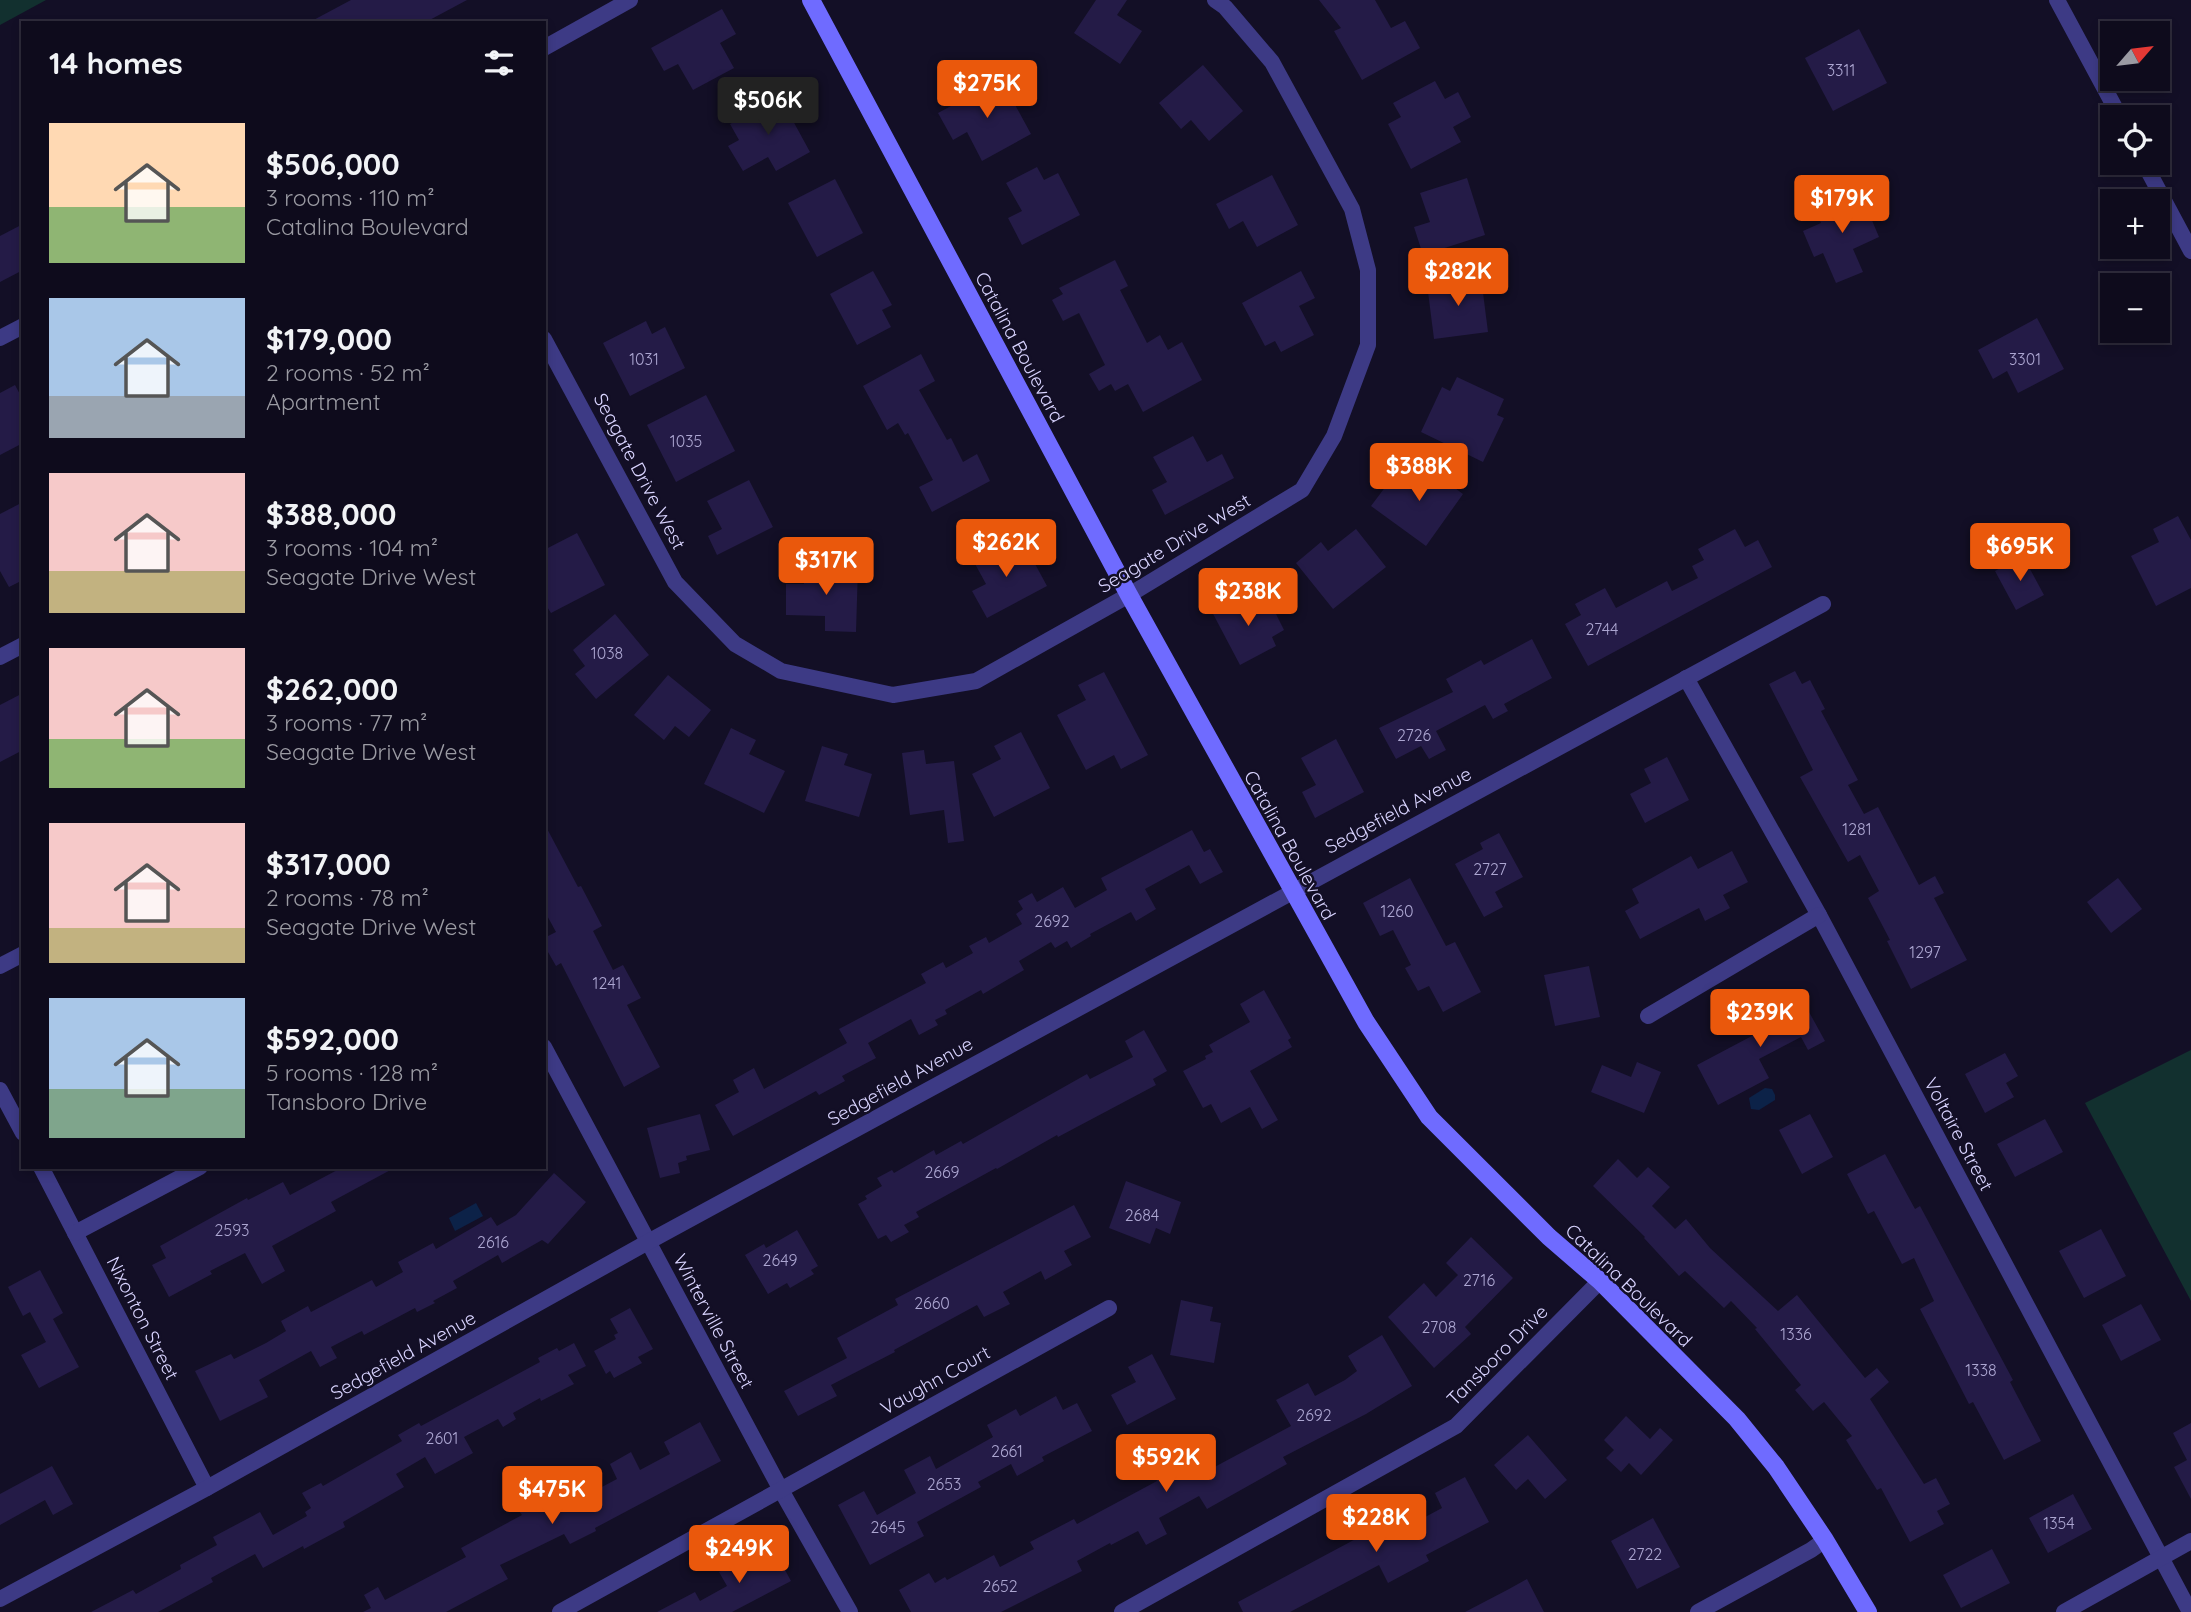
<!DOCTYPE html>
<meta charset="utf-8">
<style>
:root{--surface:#0e0b1c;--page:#171425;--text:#f1f3f6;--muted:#9b9ba3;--line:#2e2b3b;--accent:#ea580c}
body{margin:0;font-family:Quicksand,sans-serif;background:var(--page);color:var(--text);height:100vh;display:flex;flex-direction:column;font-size:26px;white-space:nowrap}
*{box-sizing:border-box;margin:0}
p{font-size:23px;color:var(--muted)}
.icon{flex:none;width:38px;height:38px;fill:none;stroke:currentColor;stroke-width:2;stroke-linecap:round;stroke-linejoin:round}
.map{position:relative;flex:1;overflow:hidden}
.side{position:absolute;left:21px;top:21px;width:525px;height:1148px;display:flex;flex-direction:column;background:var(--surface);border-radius:0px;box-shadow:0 4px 10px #0003,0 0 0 2px var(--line)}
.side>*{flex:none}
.needle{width:46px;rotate:62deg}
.buttons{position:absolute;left:2100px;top:21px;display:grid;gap:14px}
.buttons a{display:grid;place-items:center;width:70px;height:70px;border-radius:0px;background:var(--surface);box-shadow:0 4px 10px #0003,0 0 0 2px var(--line);font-size:35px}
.price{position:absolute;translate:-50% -60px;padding:0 16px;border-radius:7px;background:var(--accent);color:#fff;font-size:23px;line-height:46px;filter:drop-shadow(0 2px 4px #0008)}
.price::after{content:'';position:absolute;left:50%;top:42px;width:21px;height:16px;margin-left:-10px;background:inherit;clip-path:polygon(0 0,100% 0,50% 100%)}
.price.active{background:#222;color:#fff}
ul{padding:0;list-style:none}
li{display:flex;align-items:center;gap:21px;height:175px;padding:0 28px}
li span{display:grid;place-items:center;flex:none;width:196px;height:140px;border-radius:0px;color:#555}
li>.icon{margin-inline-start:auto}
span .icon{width:84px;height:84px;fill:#fffc;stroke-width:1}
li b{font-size:30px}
h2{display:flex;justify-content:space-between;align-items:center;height:84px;padding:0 28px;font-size:30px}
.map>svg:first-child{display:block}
.green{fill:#12302f}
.water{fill:#0c2248}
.building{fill:#241b47}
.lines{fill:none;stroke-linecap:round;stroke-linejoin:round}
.street{stroke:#3d3a85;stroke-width:16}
.secondary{stroke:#6f6bff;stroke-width:18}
.labels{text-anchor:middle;stroke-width:5;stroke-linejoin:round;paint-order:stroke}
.number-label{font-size:16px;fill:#aca6d1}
.street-label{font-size:19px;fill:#d9d4ff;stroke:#130f26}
</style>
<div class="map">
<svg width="2191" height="1612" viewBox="0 0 2191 1612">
<rect width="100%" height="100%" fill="#130f26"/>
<g class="green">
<path d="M0,0h46l-46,25z"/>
<path d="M2191,1050v251l-106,-198z"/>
</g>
<g class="water">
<path d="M1765,1088l7,1 3,6v5l-16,10 -8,-1 -2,-11z"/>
<path d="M476,1203l7,13 -28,15 -6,-13z"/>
</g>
<g class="building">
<path d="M351,0h116l-43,23h-116z"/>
<path d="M1096,0h31l-10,15 25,16 -22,33 -46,-31z"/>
<path d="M1319,0h56l16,28 14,-7 15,27 -58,32 -28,-49 7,-3z"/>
<path d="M722,9l14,25 -16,9 14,25 -41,22 -15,-26 -14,7 -13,-23z"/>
<path d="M1859,29l28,54 -54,28 -28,-53z"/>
<path d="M1203,65l40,46 -34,30 -18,-21 -10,9 -22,-26z"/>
<path d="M1001,79l30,55 -49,27 -15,-29 -14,8 -15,-27z"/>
<path d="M1435,81l10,18 13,-7 13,25 -18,10 8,15 -50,27 -23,-45 13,-7 -8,-14z"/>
<path d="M780,97l30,55 -34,19 -8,-14 -25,14 -15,-25 11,-6 -9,-16z"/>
<path d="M1037,167l7,13 14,-7 22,42 -58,30 -14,-27 14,-7 -16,-28z"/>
<path d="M1272,175l26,50 -41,22 -14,-26 -14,8 -13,-25z"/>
<path d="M1467,178l18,57 -62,20 -9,-28 16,-5 -10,-29z"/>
<path d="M835,179l28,54 -46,24 -29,-54z"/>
<path d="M1860,192l19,45 -26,12 10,23 -27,11 -13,-30 -9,4 -11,-26 18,-8 -5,-12z"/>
<path d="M23,224v46l-23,12v-46z"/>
<path d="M1115,260l13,26 -8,4 27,53 13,-8 8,15 14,-8 20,38 -59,32 -15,-28 -13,7 -4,-7 -12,7 -10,-17 16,-9 -26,-52 -16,8 -11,-21 11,-6 -4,-6z"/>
<path d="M873,271l19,34 -10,5 9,17 -34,18 -27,-51z"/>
<path d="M1301,271l14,27 -16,8 15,29 -33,17 -6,-11 -10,5 -23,-43z"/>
<path d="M1481,277l7,55 -54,7 -7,-55z"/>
<path d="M2037,318l27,51 -46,24 -11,-22 -14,8 -15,-29z"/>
<path d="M646,321l6,13 13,-7 20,41 -55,28 -27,-53z"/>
<path d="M921,354l14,27 -16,9 28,50 4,-2 12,24 14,-8 13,27 -58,31 -13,-25 14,-7 -25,-47 -3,2 -7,-12 -11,7 -24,-44z"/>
<path d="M1457,377l47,22 -7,16 7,3 -21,44 -62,-30 21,-45 8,4z"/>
<path d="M15,385l8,15v43l-23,12v-62z"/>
<path d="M706,395l29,56 -59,31 -29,-57z"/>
<path d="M1193,436l14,26 15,-8 12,24 -69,37 -13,-25 15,-8 -14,-25z"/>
<path d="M1418,461l45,33 -37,52 -55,-40 18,-24 9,7z"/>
<path d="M749,480l24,47 -56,28 -9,-19 14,-7 -15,-28z"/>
<path d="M23,502v78l-14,7 -9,-16v-57z"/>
<path d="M2178,516l13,24v48l-35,18 -25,-50 28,-14 -6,-13z"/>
<path d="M1356,529l30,38 -53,42 -37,-46 25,-21 7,9z"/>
<path d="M1735,529l10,18 13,-7 14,27 -184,99 -23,-42 16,-9 -6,-11 30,-16 11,20 51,-27 5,10 26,-13 -6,-12 12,-6 -6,-11z"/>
<path d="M577,533l28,52 -54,28 -7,-11v-52z"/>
<path d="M1011,542l7,14 10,-5 19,35 -60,32 -15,-27 14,-7 -12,-22z"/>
<path d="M2023,556l21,39 -28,15 -21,-39z"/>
<path d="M804,566l54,1 -2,65 -31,-1v-15l-39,-1v-31h18z"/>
<path d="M1267,596l17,34 -12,7 4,9 -36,19 -29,-55 23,-13 7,13z"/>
<path d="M615,614l34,41 -53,44 -21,-25 10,-8 -12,-16z"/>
<path d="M1532,639l20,39 -48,26 4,7 -15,8 -8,-14 -49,26 10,19 -17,9 -8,-13 -25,13 -17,-31 74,-36 -7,-13 35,-19 3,5z"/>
<path d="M1795,671l7,13 8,-4 15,29 -4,2 37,69 -10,5 16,29 14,-7 41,78 16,-9 9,17 -10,5 33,62 -56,29 -24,-48 3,-1 -22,-42 11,-7 -19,-36 -12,7 -48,-85 13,-7 -44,-86z"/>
<path d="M1104,672l44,83 -27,14 -7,-14 -28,15 -29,-55 29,-15 -8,-15z"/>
<path d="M668,675l43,35 -22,27 -14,-11 -11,14 -30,-25z"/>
<path d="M23,693v57l-23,12v-57z"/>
<path d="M731,728l25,12 -7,14 36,17 -21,42 -60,-29z"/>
<path d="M1021,732l29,56 -56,29 -22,-43 29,-15 -7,-13z"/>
<path d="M1336,739l28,53 -49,26 -13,-26 14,-7 -15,-27z"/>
<path d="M822,746l26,8 -4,11 28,9 -13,43 -54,-16z"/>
<path d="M924,750l2,14 28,-3 10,80 -16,2 -4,-33 -34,5 -8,-62z"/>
<path d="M1667,757l22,43 -44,23 -15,-29 21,-11 -7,-14z"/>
<path d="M544,823l34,64 3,-1 21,40 -9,5 20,39 10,-5 18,33 -14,7 33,62 -36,20 -63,-124 -5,3 -12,-21v-7l12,-6 -12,-22z"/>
<path d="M1192,830l12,22 6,-3 13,23 -23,12 -11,-19 -44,24 11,20 -20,12 -5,-9 -41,22 1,2 -20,12 -4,-7 -12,7 -4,-6 -32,19 5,9 -41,24 -2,-4 -36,20 2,4 -12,6 3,5 -19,10 -8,-16 -43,24 8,15 -34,18 3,5 -26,14 -3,-4 -83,45 -18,-31 24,-13 -6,-12 21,-12 10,21 83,-46 -8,-14 87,-46 -5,-9 22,-12 3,6 27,-15 -4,-7 17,-9 3,6 33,-19 -6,-10 7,-5 -5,-8 14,-8 5,9 26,-15 12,21 32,-18 -6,-12z"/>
<path d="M1499,833l24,44 -28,15 8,15 -19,10 -29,-53 28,-15 -3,-6z"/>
<path d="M1732,851l16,31 -25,13 7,13 -25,13 -6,-13 -59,31 -15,-28 14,-8 -7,-14 59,-33 7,13z"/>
<path d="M1410,878l36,68 9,-4 26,50 -38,20 -14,-26 -11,5 -13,-23 6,-3 -18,-35 -13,6 -17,-33z"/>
<path d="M2118,878l24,31 -31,24 -24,-31z"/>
<path d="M1589,966l11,51 -45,9 -11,-51z"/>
<path d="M1264,990l27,48 -3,2 4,7 -42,24 28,49 -16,9 -12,-22 -29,16 -10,-19 -8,4 -20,-37 23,-12 -1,-3 8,-4 -4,-7 41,-23 -10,-18z"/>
<path d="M1798,992l27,49 -17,9 -7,-13 -42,22 10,19 -51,27 -21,-40 68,-36 -8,-16z"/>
<path d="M1144,1030l23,41 -14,8 3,6 -98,52 -1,-2 -60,34 -1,-1 -80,44 3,5 -15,8 5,7 -18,10 -5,-7 -8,4 -20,-35 9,-5 -2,-3 17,-10 -5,-8 15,-8 2,3 40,-23 2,5 25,-14 2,3 124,-70 3,5 43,-22 -8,-16z"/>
<path d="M2005,1053l13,23 -12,7 8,14 -29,16 -20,-39z"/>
<path d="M1637,1062l24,10 -17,41 -53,-21 11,-27 29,12z"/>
<path d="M700,1114l10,36 -24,6 1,4 -9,3 2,10 -20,5 -13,-50z"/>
<path d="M1810,1114l23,43 -31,17 -23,-44z"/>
<path d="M2045,1119l18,33 -48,25 -18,-33z"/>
<path d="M1885,1154l30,55 5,-3 93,174 -3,2 31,59 -37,19 -31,-58 -4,2 -49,-95 14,-8 -20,-43 -12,6 -28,-53 -6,3 -21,-40z"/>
<path d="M1618,1159l19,19 11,-11 22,20 -18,19 23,23 11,-10 24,29 68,63 19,-16 68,83 12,-10 12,14 -19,17 54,85 12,-6 14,26 -13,7 7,13 -34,18 -29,-54 -4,2 -31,-50 6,-4 -28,-34 -11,9 -18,-21 6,-5 -46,-56 2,-1 -26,-27 -7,7 -39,-37 -6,5 -35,-38 1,-1 -52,-51z"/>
<path d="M343,1167h53l-65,35 5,9 -64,35 13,25 -23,13 -17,-31 -35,18 2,3 -43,23 -17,-32 14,-7 -6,-12 87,-48 1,2 35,-18 7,13z"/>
<path d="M554,1173l32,29 -38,42 -6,-4 -40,23 -4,-8 -45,26 4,7 -24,13 2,2 -18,9 -2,-4 -51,27 -2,-4 -31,16 6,11 -17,9 -9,-16 -52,29 9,17 -48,24 -25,-50 36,-17 3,5 32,-16 20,-12 -5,-10 27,-15 3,6 61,-32 4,7 27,-15 -5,-10 35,-19 3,6 55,-32 6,9 19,-11z"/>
<path d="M1126,1181l55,21 -11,32 -14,-6 -6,16 -41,-16z"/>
<path d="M1074,1205l17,32 -27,14 8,14 -27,15 -4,-9 -38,21 7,12 -26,13 -7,-12 -83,45 1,2 -64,33 6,11 -39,20 -14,-25 63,-33 -10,-20 61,-33 -3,-6z"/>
<path d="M2101,1229l25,47 -42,22 -25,-47z"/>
<path d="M797,1230l21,36 -7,4 3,4 -24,14 -3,-5 -19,11 -23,-39 19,-11 2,4z"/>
<path d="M1471,1237l42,41 -48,49 6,7 -37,34 -46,-51 36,-34 12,14 22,-22 -12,-12z"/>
<path d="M40,1270l23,43 -10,6 26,48 -40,21 -18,-33 25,-13 -16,-30 -7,4 -15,-29z"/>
<path d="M1181,1300l32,7 -3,14 11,2 -7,40 -44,-8z"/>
<path d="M2141,1304l20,36 -40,21 -19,-36z"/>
<path d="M630,1308l23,41 -15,8 4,6 -28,15 -4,-7 -4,3 -12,-23 22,-12 -2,-4 4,-2 -8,-14z"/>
<path d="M1382,1335l30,51 -46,28 -83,43 4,7 -80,45 -8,-13 -40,22 8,16 -21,11 -8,-14 -27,14 -1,-2 -33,18 5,10 -81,41h-90l-12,-22 30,-17 6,10 10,-6 2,3 47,-25 6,12 34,-18 -4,-7 44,-23 3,5 80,-43 -8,-14 13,-7 -4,-8 16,-9 7,13 14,-8 12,23 84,-45 -15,-26 32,-17 7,13 30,-16 12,-9 -9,-15z"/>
<path d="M574,1343l12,23 -18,9 6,9 -33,17 -1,-3 -27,15 3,6 -13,8 -5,-8 -34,18 9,16 -38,21 -10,-17 -29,17 8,13 -61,35 2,5 -41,22 -1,-3 -40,22 -8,-14 -44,24 2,4 -55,30h-67l42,-22 3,4 45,-25 -1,-4 37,-20 -4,-8 47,-25 13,23 34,-19 -2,-4 6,-4 -9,-15 19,-10 2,3 79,-45 -4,-6 21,-12 2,3 119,-64 -2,-4 19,-10 2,3z"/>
<path d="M1152,1354l24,45 -49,26 -16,-30 25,-13 -8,-15z"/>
<path d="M1056,1396l7,14 14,-7 15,28 -50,26 2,4 -27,15 -6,-12 -33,18 3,5 -64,35 7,14 -54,29 -32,-60 26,-14 13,24 39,-22 -12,-23 26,-14 6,13 57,-32 -6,-12 29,-16 4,7z"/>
<path d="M1626,1416l24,23 10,-11 13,12 -32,35 -12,-12 -8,9 -15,-14 8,-8 -10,-10z"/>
<path d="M700,1422l21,39 -126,67 1,3 -26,13 -6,-10 -64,31 8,14 -62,33h-83l8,-4 -7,-13 14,-8 7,13 81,-43 -5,-9 61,-33 -3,-4 52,-28 8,16 38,-20 -7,-15 21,-12 9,18 30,-16 -6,-12z"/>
<path d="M2191,1423v76l-17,-32 13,-7 -14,-27z"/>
<path d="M1528,1435l39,45 -22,19 -17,-20 -12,11 -22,-25z"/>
<path d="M52,1466l21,38 -20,11 -8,-15 -45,25v-31z"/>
<path d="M1465,1477l24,45 -63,33 3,6 -41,22 -9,-18 -89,47h-47l-5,-10 140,-75 6,12 58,-31 -7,-15z"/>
<path d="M2073,1494l19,35 -44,24 -19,-35z"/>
<path d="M1653,1518l27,49 -43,22 -26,-48z"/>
<path d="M771,1544l20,37 -59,31h-75l38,-20 5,9 27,-15 -8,-14z"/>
<path d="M1992,1549l18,34 -49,25 -18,-33z"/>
<path d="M1527,1579l17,33h-79l44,-23z"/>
</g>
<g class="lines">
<g class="street">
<path d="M2057,0l63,117"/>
<path d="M544,48l86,-48"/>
<path d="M2144,163l47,88"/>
<path d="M0,338l23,-12"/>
<path d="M544,339l131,243 60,62 46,27 112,24 83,-14 153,-86 173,-105 32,-54 34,-91v-75l-16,-61 -80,-147 -47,-55 -10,-7"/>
<path d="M0,657l23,-12"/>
<path d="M1686,678l133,237 371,697"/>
<path d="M0,966l23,-12"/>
<path d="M1648,1016l171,-101"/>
<path d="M544,1047l237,443 69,122"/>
<path d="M0,1090l23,43"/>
<path d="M41,1167l166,321"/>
<path d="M75,1233l125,-66"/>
<path d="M0,1599l207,-111 441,-246 1175,-638"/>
<path d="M560,1612l549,-304"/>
<path d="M1122,1612l334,-186 144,-145"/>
<path d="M1698,1612l113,-62 14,-10"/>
<path d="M2064,1612l127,-71"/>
</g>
<path class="secondary" d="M811,0l318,595 237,427 63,95 120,120 51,44 137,138 39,48 49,73 43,72"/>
</g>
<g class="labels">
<g class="number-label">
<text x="1841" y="76">3311</text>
<text x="644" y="365">1031</text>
<text x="2025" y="365">3301</text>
<text x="686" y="447">1035</text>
<text x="1602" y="635">2744</text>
<text x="607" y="659">1038</text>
<text x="1414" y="741">2726</text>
<text x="1857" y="835">1281</text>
<text x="1490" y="875">2727</text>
<text x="1397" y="917">1260</text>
<text x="1052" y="927">2692</text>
<text x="1925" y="958">1297</text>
<text x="607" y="989">1241</text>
<text x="942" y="1178">2669</text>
<text x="1142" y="1221">2684</text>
<text x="232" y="1236">2593</text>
<text x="493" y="1248">2616</text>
<text x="780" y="1266">2649</text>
<text x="1479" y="1286">2716</text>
<text x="932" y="1309">2660</text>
<text x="1439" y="1333">2708</text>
<text x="1796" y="1340">1336</text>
<text x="1981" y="1376">1338</text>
<text x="1314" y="1421">2692</text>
<text x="442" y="1444">2601</text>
<text x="1007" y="1457">2661</text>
<text x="944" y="1490">2653</text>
<text x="2059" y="1529">1354</text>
<text x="888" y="1533">2645</text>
<text x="1645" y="1560">2722</text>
<text x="1000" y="1592">2652</text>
</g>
<g class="street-label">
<text transform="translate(1020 347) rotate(62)" y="7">Catalina Boulevard</text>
<text transform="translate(640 471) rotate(62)" y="7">Seagate Drive West</text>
<text transform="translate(1174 543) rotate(-31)" y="7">Seagate Drive West</text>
<text transform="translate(1398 810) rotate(-28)" y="7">Sedgefield Avenue</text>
<text transform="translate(1290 845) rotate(61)" y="7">Catalina Boulevard</text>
<text transform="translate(900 1081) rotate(-29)" y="7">Sedgefield Avenue</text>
<text transform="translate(1959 1134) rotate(62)" y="7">Voltaire Street</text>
<text transform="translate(1629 1285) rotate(44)" y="7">Catalina Boulevard</text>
<text transform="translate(143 1318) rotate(63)" y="7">Nixonton Street</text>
<text transform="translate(714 1321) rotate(62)" y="7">Winterville Street</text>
<text transform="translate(403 1355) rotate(-29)" y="7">Sedgefield Avenue</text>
<text transform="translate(1497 1355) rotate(-45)" y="7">Tansboro Drive</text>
<text transform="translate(935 1380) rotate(-29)" y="7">Vaughn Court</text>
</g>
</g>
</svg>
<div class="buttons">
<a><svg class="needle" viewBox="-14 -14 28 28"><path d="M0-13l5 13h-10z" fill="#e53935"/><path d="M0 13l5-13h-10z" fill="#9b9ba3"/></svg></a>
<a><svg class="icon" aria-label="locate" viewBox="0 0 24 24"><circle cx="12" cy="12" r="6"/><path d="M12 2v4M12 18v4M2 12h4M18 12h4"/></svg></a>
<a>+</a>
<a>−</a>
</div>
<b class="price" style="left:987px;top:120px">$275K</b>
<b class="price active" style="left:768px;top:137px">$506K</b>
<b class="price" style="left:1842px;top:235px">$179K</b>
<b class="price" style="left:1458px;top:308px">$282K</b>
<b class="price" style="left:1419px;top:503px">$388K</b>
<b class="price" style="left:1006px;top:579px">$262K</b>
<b class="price" style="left:2020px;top:583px">$695K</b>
<b class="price" style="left:826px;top:597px">$317K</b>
<b class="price" style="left:1248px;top:628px">$238K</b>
<b class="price" style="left:1760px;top:1049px">$239K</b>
<b class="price" style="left:1166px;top:1494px">$592K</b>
<b class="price" style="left:552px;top:1526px">$475K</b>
<b class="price" style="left:1376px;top:1554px">$228K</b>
<b class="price" style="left:739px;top:1585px">$249K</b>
<section class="side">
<h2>14 homes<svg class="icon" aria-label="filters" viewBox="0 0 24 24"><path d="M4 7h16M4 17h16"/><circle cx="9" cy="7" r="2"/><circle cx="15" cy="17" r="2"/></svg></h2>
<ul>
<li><span style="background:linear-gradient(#ffd9b3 60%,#8fb573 0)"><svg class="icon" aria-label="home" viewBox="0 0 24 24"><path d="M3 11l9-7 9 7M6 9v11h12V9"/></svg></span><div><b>$506,000</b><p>3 rooms · 110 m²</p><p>Catalina Boulevard</p></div></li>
<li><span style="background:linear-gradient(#a9c7e8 70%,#9aa5b1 0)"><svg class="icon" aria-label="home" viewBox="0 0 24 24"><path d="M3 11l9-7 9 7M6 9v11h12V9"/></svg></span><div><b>$179,000</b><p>2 rooms · 52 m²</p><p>Apartment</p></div></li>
<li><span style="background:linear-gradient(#f6c9c9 70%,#c2b280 0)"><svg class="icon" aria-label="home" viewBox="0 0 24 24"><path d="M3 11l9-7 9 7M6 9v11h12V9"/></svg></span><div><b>$388,000</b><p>3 rooms · 104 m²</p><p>Seagate Drive West</p></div></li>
<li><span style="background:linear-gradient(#f6c9c9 65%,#8fb573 0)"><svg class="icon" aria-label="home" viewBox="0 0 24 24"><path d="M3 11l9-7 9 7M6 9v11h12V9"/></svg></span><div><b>$262,000</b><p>3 rooms · 77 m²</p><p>Seagate Drive West</p></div></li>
<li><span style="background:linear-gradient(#f6c9c9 75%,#c2b280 0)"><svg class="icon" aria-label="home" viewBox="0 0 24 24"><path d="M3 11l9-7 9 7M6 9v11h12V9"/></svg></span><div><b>$317,000</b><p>2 rooms · 78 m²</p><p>Seagate Drive West</p></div></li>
<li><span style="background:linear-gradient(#a9c7e8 65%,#7fa58c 0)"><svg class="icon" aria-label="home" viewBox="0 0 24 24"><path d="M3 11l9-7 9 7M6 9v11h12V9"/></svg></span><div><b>$592,000</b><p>5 rooms · 128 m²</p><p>Tansboro Drive</p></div></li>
</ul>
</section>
</div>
